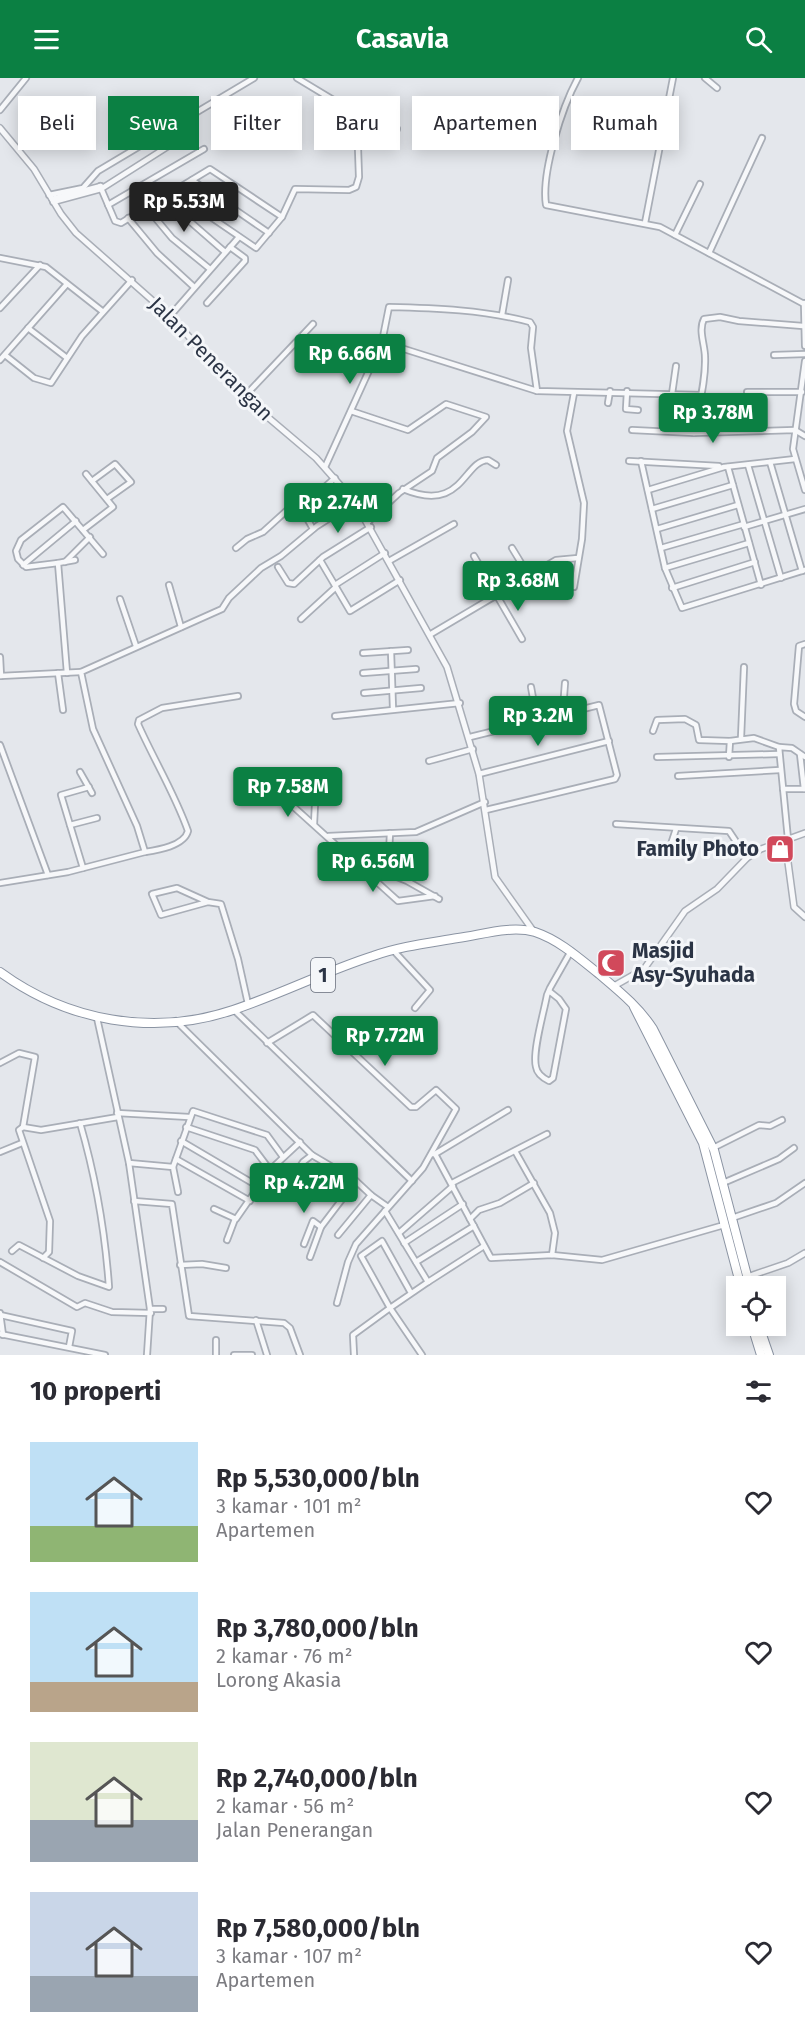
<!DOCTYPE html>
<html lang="id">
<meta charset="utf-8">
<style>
:root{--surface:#fff;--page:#f7f7f7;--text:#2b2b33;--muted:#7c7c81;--accent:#0b8043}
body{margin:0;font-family:"Fira Sans",sans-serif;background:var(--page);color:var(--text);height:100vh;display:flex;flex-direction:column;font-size:22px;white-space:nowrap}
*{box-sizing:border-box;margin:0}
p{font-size:20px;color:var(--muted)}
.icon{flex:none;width:33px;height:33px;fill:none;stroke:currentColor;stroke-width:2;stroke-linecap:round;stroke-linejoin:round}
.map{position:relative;height:1277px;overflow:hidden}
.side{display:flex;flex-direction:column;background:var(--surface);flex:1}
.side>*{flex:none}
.hud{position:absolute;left:18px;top:18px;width:770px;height:54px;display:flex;gap:12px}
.buttons{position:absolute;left:726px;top:1198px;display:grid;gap:12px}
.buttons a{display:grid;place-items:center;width:60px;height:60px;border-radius:0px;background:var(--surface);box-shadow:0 3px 15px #0003;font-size:30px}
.price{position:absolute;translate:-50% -51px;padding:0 14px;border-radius:6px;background:var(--accent);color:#fff;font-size:20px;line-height:39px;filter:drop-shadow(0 2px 3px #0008)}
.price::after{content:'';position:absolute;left:50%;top:36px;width:18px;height:14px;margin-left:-9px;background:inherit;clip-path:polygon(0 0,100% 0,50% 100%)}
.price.active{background:#222;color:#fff}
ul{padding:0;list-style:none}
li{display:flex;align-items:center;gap:18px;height:150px;padding:0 30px}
li span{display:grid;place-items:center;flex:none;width:168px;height:120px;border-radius:0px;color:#555}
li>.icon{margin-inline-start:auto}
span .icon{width:72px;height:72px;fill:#fffc;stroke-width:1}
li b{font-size:26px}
h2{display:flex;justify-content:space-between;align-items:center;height:72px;padding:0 30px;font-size:26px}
.chip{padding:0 21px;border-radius:0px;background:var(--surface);box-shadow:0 3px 15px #0003;font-size:21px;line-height:54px}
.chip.active{background:var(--accent);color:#fff}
header{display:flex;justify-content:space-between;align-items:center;height:78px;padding:0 30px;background:var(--accent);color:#fff;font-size:27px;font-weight:700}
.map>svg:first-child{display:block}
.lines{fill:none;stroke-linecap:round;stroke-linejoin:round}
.minor-casing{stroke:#a9aeb7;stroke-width:8}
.tertiary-casing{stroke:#a9aeb7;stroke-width:8}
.trunk-casing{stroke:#8b94a3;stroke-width:10}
.minor{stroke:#f7f8fa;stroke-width:4.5}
.tertiary{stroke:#f7f8fa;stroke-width:5}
.trunk{stroke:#fff;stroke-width:8}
.labels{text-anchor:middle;stroke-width:6;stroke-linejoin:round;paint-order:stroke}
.shield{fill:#f4f6f9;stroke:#676e7b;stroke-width:1.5}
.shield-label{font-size:20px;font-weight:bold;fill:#2b3445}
.street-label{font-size:21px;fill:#2b3445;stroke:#f4f6f9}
.poi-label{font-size:21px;font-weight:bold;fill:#2b3445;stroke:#f4f6f9;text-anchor:end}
</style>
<header><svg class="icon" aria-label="menu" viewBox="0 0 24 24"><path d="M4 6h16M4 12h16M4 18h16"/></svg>Casavia<svg class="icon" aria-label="search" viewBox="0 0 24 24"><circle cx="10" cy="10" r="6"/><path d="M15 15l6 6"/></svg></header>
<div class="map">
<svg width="805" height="1277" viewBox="0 0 805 1277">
<rect width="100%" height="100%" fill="#e4e7ec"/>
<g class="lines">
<g class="minor-casing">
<g id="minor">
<path d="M297,0l43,26 21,19 36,6"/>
<path d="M578,0c-16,29 -37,95 -32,127l114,22 144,77"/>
<path d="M705,0l12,10"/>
<path d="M0,32l26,-32"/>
<path d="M192,102l77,53"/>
<path d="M100,108l15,35 6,2 89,-54 72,48"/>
<path d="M174,114l82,56 26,-31 13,-28 54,1 7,-3 3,-10 -2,-57"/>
<path d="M49,117l34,-7 15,-17 156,-93"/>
<path d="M166,118l20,22 39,34"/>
<path d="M52,121l49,-13"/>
<path d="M53,124l48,-13 88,-56"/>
<path d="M108,127l96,-56"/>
<path d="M147,130l25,30 38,31"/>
<path d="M128,140l29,35 37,34"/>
<path d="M645,145l28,-145"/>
<path d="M675,157l25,-51"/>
<path d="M709,175l53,-115"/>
<path d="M0,180l46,9 56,44"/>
<path d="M207,225l38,-42v-3l-15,-11"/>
<path d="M804,225l1,43"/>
<path d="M0,230l40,-43"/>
<path d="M502,237l6,-35"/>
<path d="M170,238l69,-79"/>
<path d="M28,250l39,30"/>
<path d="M382,264l155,49 164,4"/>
<path d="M5,277l29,23 17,5 31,-47 50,-56"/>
<path d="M774,277l31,-1"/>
<path d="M0,282l67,-76"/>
<path d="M805,283l-12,88 12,41"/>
<path d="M627,313l-1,18 12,1"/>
<path d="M747,314h55"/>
<path d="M574,315l-7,38 17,72 -2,36 -8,48"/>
<path d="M672,316l4,-28"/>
<path d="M244,319l69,-73"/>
<path d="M608,325l2,-12"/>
<path d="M351,333l57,19 38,-26 40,13 -14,15 -35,26 -5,13 -33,22 -31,29"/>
<path d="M632,352l62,3 101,-3 10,6"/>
<path d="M694,355c4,-25 12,-51 11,-76 0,-12 -7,-27 -1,-38l16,-2 19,4 64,5"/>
<path d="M629,383l90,5"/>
<path d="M641,383l24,107 17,40 123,-38"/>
<path d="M770,384l32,109"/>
<path d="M748,387l33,113"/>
<path d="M325,389l57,-125 7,-35c47,1 95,3 141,15l3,5 -2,21 6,43"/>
<path d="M728,389l33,118"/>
<path d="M92,403l23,-17 16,18 -24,17"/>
<path d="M403,411c60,25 60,-28 85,-29l8,5"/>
<path d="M648,412l76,-23 71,-8"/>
<path d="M301,430l34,-30"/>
<path d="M652,431l81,-24"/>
<path d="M744,449l61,-18"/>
<path d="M657,451l81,-24"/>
<path d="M83,452l30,-23 -27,-33"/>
<path d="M236,470l11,-9 16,-7 32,-29 5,3 13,23"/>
<path d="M512,470l17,28"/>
<path d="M661,470l83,-24"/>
<path d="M474,478l48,83"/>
<path d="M320,482l30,51 50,-31"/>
<path d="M389,483l65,-37"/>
<path d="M65,484l25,-25"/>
<path d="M58,485l-32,4 -8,-8 -2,-8 5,-11 42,-33 40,47"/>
<path d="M23,487l53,-44"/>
<path d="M278,489l10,16 6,1 29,-27 48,-30"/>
<path d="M665,490l84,-25"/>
<path d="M169,507l12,42"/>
<path d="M335,507l50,-32"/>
<path d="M672,510l83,-26"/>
<path d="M120,521l16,47"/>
<path d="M301,541l35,-32"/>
<path d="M431,556l125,-74 22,-2"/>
<path d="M805,566l-6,2 -5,58 2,7 9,6"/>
<path d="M391,573l2,58"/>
<path d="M363,575l45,-3"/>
<path d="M0,579l1,19"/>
<path d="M58,595l5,37"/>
<path d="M67,595l-9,-110 17,-3"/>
<path d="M363,595l53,-4"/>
<path d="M0,598l81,-4"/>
<path d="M531,609l6,33"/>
<path d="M364,615l57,-5"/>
<path d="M559,636l4,-5 2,-26"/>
<path d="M335,638l125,-13"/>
<path d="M653,653l4,-11 28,-1 11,6 3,15 31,1 24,-3 25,9"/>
<path d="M470,659l129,-32 18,70 -2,4 -129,31"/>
<path d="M741,660l3,-71"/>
<path d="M0,667l48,130"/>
<path d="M800,676l4,35"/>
<path d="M657,679l122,-3"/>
<path d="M729,679l1,-16"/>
<path d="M429,683l44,-12"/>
<path d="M80,694l12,21"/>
<path d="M479,696l130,-33"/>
<path d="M678,698l102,-6"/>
<path d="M265,703l133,120 37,-5"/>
<path d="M783,711h22"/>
<path d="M314,746l2,-39"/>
<path d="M616,746l113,7 18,27"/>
<path d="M70,747l-9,-30 28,-8"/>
<path d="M328,758l88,-4 69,-30"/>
<path d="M788,761l-9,-92 13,1 13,9"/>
<path d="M669,772l7,-21"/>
<path d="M145,774c13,-2 39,-6 43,-21 -13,-37 -34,-71 -50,-107l1,-4 23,-12 76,-12"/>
<path d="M389,775l1,-20"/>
<path d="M357,783l50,20 32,18"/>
<path d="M83,790l-13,-43 27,-7"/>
<path d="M0,805l68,-11 77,-20 -8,-26 -44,-97 -12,-57 141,-63 7,-11 32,-30 20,-12 36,-30 38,-24"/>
<path d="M208,824l-47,13 -9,-21 25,-6 31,14 13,2 17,55 10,45"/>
<path d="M393,872l37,40 -15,18"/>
<path d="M549,913l10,8 7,10 -13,69 -4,3c-6,-3 -12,-7 -13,-14 -4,-15 8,-55 11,-72l3,-7 21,-37"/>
<path d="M234,932l178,171"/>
<path d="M97,940l32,145 21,146 -3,46"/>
<path d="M176,943l136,134 44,26 15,14"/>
<path d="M267,965l46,-28 98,92h5l20,-17 20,19 -33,59 -67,76 -8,18 -11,41"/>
<path d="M0,985l19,-10 16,4 -12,70 -4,3 31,91 -1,31 -6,6"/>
<path d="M117,1035l72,4"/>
<path d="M23,1049l18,3 77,-13"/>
<path d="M186,1049l69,23 15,20"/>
<path d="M181,1063l78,46"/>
<path d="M713,1070l46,-23 11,1 12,-6"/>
<path d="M515,1073l35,62 5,20 -3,22"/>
<path d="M0,1074l22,-9"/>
<path d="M432,1076h3l56,104 61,-3 50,5 122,-35"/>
<path d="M435,1076l73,-44"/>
<path d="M176,1081l74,42"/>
<path d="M129,1085l44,4 5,25"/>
<path d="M173,1089l20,-56 74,24 16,22"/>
<path d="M289,1105l14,-21 9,-7"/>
<path d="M452,1105l95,-49"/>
<path d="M723,1105l56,-24 15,-11"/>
<path d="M134,1123l38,3 17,112 95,7 6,5 10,27"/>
<path d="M214,1131l22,10 34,-49 30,-28"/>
<path d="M385,1133l43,71 -38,26 -29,-52 21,-15 29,52"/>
<path d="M732,1140l44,-15 29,-20"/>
<path d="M470,1141l9,-9 21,-7 34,-20"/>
<path d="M399,1155l54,-47"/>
<path d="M338,1157l33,-40 17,12"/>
<path d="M227,1162l8,-21"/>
<path d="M404,1165l59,-39"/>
<path d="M304,1166l9,-23 8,6"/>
<path d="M12,1173l7,-6 59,31 31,11c-4,-56 -13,-109 -29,-164"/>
<path d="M310,1179l11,-30 35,-46"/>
<path d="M0,1184l77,45 8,-4 27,9 39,1"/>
<path d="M416,1184l58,-36"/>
<path d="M180,1187l22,-1 24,4"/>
<path d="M428,1204l56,-36"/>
<path d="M150,1231h13"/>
<path d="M0,1235l3,22"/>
<path d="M0,1237l72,16 -3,16"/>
<path d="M256,1242l11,35"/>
<path d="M0,1256l105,21"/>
<path d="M216,1262v15"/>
<path d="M234,1277h18"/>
<path d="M354,1277l-1,-20 37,-27 32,47"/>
</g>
</g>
<g class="tertiary-casing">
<g id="tertiary">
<path d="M0,50l34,41 27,45 15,19 94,83 74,81 72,61 39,44 92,165 32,107 16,103 39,55"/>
<path d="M785,762l9,67 11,10"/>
<path d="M614,908l30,-17 41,-58 32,-22 30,-31 14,-9 44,-16"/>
<path d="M747,1199l41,-14 17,-10"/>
</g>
</g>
<g class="trunk-casing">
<g id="trunk">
<path d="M0,894c67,49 153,65 233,38 48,-16 93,-39 140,-54 28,-10 56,-13 85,-18 23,-3 53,-13 77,-6 24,8 44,26 64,42 20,17 40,33 54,55l61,121 36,137"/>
<path d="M634,929l69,136 38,144"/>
<path d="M752,1248l9,29"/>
<path d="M759,1248l10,29"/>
</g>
</g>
<use href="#minor" class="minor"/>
<use href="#tertiary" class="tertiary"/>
<use href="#trunk" class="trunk"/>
</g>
<defs>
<g id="shop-square" transform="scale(1.5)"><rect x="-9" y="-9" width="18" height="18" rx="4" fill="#d1495b" stroke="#f4f6f9"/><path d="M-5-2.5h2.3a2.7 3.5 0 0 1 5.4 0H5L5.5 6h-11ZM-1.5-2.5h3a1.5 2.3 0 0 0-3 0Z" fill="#fff"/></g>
<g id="mosque-square" transform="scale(1.5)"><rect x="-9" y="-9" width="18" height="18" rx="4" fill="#d1495b" stroke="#f4f6f9"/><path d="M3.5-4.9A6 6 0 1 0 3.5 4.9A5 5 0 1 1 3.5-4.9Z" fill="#fff"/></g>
</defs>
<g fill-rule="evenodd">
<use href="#shop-square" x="780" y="771"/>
<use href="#mosque-square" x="611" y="885"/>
</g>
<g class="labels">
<rect class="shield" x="311" y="880" width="24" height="34" rx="4.5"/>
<g class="shield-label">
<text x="323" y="904">1</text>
</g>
<g class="street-label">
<text transform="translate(211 281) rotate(45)" y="7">Jalan Penerangan</text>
</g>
<g class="poi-label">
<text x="759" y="778">Family Photo</text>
<text x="632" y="880" text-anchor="start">Masjid<tspan x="632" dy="24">Asy-Syuhada</tspan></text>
</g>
</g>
</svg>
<div class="buttons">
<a><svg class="icon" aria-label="locate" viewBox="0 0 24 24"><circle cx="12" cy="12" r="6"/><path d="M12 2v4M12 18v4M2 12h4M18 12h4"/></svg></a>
</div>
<b class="price active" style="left:184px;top:155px">Rp 5.53M</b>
<b class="price" style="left:350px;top:307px">Rp 6.66M</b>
<b class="price" style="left:713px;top:366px">Rp 3.78M</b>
<b class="price" style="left:338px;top:456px">Rp 2.74M</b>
<b class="price" style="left:518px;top:534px">Rp 3.68M</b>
<b class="price" style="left:538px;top:669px">Rp 3.2M</b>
<b class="price" style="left:288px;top:740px">Rp 7.58M</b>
<b class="price" style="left:373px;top:815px">Rp 6.56M</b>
<b class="price" style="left:385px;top:989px">Rp 7.72M</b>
<b class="price" style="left:304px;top:1136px">Rp 4.72M</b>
<div class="hud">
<a class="chip">Beli</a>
<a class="chip active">Sewa</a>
<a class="chip">Filter</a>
<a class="chip">Baru</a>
<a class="chip">Apartemen</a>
<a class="chip">Rumah</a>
</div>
</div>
<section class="side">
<h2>10 properti<svg class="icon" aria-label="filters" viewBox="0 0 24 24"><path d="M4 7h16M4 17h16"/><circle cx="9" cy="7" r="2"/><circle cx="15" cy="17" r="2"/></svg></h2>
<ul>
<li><span style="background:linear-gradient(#bfe0f5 70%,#8fb573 0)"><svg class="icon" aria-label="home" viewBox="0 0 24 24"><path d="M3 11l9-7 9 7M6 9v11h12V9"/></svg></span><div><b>Rp 5,530,000/bln</b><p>3 kamar · 101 m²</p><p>Apartemen</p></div><svg class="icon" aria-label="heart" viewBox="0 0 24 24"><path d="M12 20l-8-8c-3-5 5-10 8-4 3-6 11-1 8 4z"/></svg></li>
<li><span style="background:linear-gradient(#bfe0f5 75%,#b9a48a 0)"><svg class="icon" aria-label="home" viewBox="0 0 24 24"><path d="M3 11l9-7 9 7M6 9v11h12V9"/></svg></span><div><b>Rp 3,780,000/bln</b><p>2 kamar · 76 m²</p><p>Lorong Akasia</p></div><svg class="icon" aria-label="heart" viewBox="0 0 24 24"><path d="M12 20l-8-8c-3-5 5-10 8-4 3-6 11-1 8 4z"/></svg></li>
<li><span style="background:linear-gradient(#dfe7d0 65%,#9aa5b1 0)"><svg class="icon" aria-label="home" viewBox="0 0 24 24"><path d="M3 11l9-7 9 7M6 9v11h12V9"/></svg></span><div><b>Rp 2,740,000/bln</b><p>2 kamar · 56 m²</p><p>Jalan Penerangan</p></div><svg class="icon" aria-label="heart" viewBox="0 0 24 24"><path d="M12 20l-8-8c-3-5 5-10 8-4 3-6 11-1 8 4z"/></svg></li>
<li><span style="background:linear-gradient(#c9d6e8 70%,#9aa5b1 0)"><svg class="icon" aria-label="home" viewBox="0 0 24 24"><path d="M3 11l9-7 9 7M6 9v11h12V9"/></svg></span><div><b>Rp 7,580,000/bln</b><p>3 kamar · 107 m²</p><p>Apartemen</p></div><svg class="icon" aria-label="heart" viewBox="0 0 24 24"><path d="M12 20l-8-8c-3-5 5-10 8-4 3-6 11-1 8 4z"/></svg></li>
</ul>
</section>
